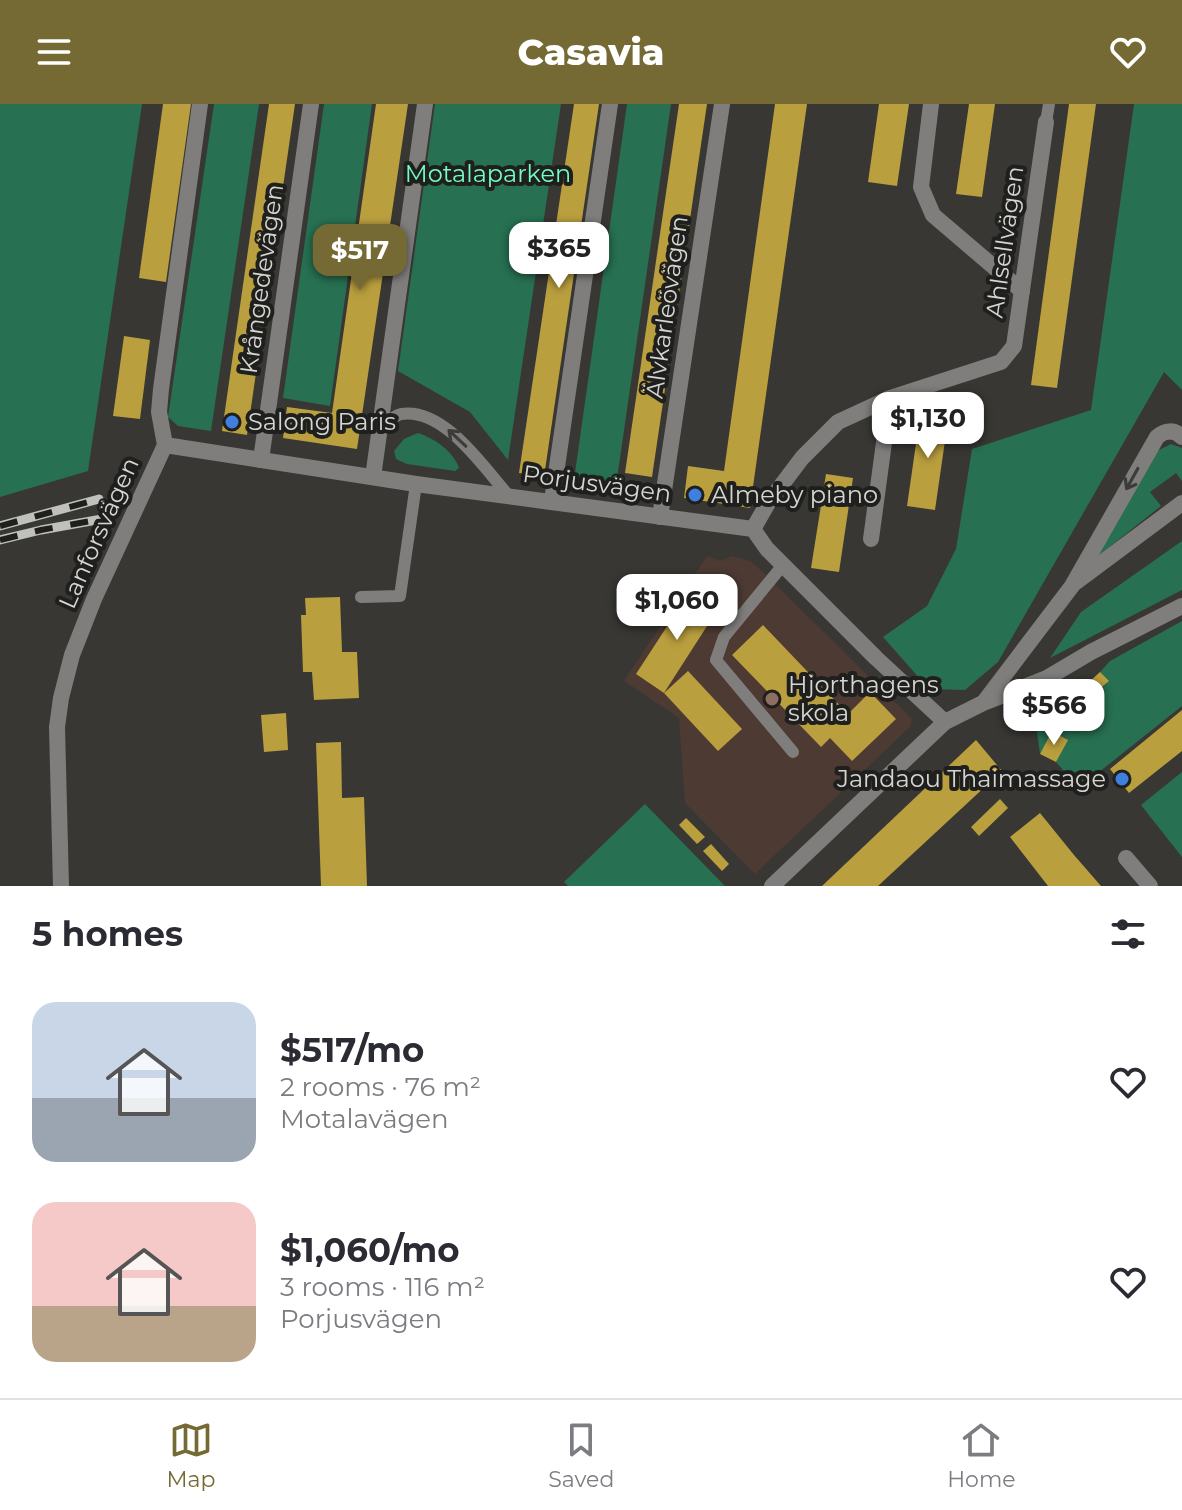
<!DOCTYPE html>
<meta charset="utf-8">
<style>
:root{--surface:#fff;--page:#f7f7f7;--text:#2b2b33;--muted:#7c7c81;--line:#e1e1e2;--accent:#756a34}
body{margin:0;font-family:Montserrat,sans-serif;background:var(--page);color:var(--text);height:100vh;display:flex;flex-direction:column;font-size:30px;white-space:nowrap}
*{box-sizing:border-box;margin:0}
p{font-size:26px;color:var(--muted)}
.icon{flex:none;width:44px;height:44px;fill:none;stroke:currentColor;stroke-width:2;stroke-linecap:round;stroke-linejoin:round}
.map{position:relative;height:782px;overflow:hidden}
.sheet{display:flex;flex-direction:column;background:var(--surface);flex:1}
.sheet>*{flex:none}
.price{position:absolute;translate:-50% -68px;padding:0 18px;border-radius:16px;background:#fff;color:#222;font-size:26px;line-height:52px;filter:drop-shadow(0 2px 4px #0008)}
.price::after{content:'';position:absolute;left:50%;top:48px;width:24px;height:18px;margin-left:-12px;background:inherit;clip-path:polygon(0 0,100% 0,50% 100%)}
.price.current{background:var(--accent);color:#fff}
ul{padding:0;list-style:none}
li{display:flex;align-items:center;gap:24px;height:200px;padding:0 32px}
li span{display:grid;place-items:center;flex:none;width:224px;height:160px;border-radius:24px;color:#555}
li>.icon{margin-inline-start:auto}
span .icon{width:96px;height:96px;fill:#fffc;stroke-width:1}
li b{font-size:34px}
h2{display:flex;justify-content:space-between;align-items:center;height:96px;padding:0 32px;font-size:34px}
header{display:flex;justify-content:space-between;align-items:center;height:104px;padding:0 32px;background:var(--accent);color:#fff;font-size:36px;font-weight:800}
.tab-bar{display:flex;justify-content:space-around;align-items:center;height:112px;border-top:2px solid var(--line);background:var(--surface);font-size:22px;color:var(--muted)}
.tab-bar a{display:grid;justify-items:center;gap:4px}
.tab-bar .current{color:var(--accent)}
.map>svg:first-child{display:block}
.education{fill:#4d3a33}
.green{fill:#277052}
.building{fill:#ba9f3e}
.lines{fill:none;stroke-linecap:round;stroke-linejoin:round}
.lane{stroke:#807e7d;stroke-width:12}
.street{stroke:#807e7d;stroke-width:16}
.rail-casing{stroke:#c0c0bd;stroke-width:9}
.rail{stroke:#1f1f1d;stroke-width:6;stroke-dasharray:18;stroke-linecap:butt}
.tree{fill:#58a482}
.oneway{stroke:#3c3c3a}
.shop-dot{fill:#3f7fe0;stroke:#1f1f1d;stroke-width:3}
.education-dot{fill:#8d6e63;stroke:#1f1f1d;stroke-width:3}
.labels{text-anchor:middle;stroke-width:8;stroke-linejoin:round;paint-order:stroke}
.park-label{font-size:24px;fill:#72fec2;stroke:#1f1f1d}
.street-label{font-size:24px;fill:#d5d5d2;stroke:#1f1f1d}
.poi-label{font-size:24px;fill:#d5d5d2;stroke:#1f1f1d;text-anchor:start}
</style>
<header><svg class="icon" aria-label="menu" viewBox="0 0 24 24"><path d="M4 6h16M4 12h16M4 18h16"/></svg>Casavia<svg class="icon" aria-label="heart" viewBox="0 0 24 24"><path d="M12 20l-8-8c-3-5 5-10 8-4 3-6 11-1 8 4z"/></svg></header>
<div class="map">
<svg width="1182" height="782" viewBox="0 0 1182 782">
<rect width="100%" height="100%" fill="#383734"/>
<path class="education" d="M707,452l13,5 11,-5 19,5 14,12 147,145v8l-156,148 -70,-71 -6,-85 -55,-37z"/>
<g class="green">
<path d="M0,0h142l-54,367 -88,26z"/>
<path d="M214,0h45l-48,327 -33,-5 -10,-9z"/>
<path d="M324,0h48l-42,302 -47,-8z"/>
<path d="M435,0h126l-53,356 -38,-48 -72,-41z"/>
<path d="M627,0h44l-55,382 -42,-6z"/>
<path d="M1134,0h48v286l-18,-18 -166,290 -33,28 -36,-1 -46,-52 44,-31 29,-57 16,-100 119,-39z"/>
<path d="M418,329c16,5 35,18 41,35l-4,3 -48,-7 -11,-5 -2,-8 10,-12z"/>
<path d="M1171,340l11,4v33l-6,-8 -26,19 11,14 -68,54 62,-108z"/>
<path d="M1182,437v49l-132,68 31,-46z"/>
<path d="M1182,517v85l-103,82 -23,-26 11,-23 -15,-7 -12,22 -4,-30 6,-19 29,-20 17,-2 8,9 12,-10 -8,-10 10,-11z"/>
<path d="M1182,668v85l-41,-52z"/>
<path d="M645,700l80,82h-157l-4,-4z"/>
</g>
<g class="building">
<path d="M163,0h28l-25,178 -27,-4z"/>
<path d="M269,0h26l-48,331 -25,-4z"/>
<path d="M376,0h32l-51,345 -74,-11 4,-31 45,6z"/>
<path d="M574,0h25l-55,373 -25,-4z"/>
<path d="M679,0h28l-55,373 -27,-4z"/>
<path d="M775,0h32l-57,404 -66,-10 4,-32 36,5z"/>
<path d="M879,0h30l-12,82 -29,-4z"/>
<path d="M969,0h26l-13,93 -26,-3z"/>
<path d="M1069,0h27l-39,284 -26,-3z"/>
<path d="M124,232l26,4 -10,79 -27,-3z"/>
<path d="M921,305l28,4 -14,97 -28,-4z"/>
<path d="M826,370l27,4 -14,94 -28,-4z"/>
<path d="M690,487l28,18 -54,84 -28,-19z"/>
<path d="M340,493l2,55h15l2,46 -45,2 -2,-28h-9l-2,-57h5l-1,-17z"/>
<path d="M763,521l85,89 22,-22 26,27 -44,42 -22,-23 -9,9 -89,-92z"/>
<path d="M688,567l54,58 -24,22 -54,-58z"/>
<path d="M1100,568l9,9 -13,11 -8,-9z"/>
<path d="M1182,606v41l-53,42 -19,-24z"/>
<path d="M286,609l2,37 -24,2 -3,-37z"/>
<path d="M1052,627l16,9 -12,22 -16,-8z"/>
<path d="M976,636l26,31 -124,115h-56z"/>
<path d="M341,638l1,56 22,-1 3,89h-46l-5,-143z"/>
<path d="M1000,695l8,9 -29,28 -8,-9z"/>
<path d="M1040,709l34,42 27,31h-53l-38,-49z"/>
<path d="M686,714l19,19 -8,7 -18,-19z"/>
<path d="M711,740l18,20 -7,7 -19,-20z"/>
</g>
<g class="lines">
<g class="lane">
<path d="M1046,18l3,-18"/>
<path d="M380,324c6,-5 13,-12 21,-14 43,-7 83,54 108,82"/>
<path d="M783,461l-59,72 -8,23 77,92"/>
<path d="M361,493l39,-1 16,-112"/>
</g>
<g class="street">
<path d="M931,0l-10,83 12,28 89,76"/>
<path d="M165,341l251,39 337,45 14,20 109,109 69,64"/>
<path d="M261,356l50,-356"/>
<path d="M373,373l52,-373"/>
<path d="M552,397l58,-397"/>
<path d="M660,413l62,-413"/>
<path d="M753,425l15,-26 34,-45 36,-36 52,-24 111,-36 13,-16 32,-224"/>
<path d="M871,435l19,-141"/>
<path d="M1076,478l106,-79"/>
<path d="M984,598l88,-116 85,-149c8,-7 17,-8 25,0"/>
<path d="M1126,754l24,28"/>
<path d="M61,782l-4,-159 4,-29 11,-43 22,-56 71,-154 -6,-33 2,-23 39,-285"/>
<path d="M772,782l173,-164 38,-19 64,-25 44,-26 91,-46"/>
</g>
<g class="rail-casing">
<g id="rail">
<path d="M0,422l99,-27"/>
<path d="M0,436l41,-10 61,-11"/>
</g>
</g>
<use href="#rail" class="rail"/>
</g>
<g class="tree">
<circle cx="1058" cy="597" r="8"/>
<circle cx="1020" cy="617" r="8"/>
</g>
<defs><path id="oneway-shaft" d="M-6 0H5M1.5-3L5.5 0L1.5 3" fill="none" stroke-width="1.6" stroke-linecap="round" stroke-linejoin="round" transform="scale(2)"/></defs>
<g class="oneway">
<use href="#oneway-shaft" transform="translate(457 334) rotate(-137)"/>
<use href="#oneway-shaft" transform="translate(1132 375) rotate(119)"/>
</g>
<g class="shop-dot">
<circle cx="232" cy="318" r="8"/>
<circle cx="695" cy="391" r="8"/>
<circle cx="1122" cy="675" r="8"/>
</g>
<circle class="education-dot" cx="772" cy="595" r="8"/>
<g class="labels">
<g class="park-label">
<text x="488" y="78">Motalaparken</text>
</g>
<g class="street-label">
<text transform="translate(1005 138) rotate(-82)" y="8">Ahlsellvägen</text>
<text transform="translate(262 175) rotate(-82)" y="8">Krångedevägen</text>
<text transform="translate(667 203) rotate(-82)" y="8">Älvkarleövägen</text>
<text transform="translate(597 380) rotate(8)" y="8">Porjusvägen</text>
<text transform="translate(99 429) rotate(-66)" y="8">Lanforsvägen</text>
</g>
<g class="poi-label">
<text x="248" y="326">Salong Paris</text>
<text x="711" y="399">Almeby piano</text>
<text x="788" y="589">Hjorthagens<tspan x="788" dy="28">skola</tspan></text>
<text x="1106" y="683" text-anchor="end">Jandaou Thaimassage</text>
</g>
</g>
</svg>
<b class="price" style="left:559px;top:186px">$365</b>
<b class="price current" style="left:360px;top:188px">$517</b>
<b class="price" style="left:928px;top:356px">$1,130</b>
<b class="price" style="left:677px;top:538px">$1,060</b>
<b class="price" style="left:1054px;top:643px">$566</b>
</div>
<section class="sheet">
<h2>5 homes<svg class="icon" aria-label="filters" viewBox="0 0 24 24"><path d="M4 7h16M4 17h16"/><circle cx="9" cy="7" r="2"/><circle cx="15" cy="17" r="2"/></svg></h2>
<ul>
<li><span style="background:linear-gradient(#c9d6e8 60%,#9aa5b1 0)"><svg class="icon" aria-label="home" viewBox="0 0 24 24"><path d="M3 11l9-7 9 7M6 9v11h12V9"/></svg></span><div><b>$517/mo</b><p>2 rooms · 76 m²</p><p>Motalavägen</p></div><svg class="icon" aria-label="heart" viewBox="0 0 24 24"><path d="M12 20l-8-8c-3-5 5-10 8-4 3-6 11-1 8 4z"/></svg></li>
<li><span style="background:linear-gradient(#f6c9c9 65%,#b9a48a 0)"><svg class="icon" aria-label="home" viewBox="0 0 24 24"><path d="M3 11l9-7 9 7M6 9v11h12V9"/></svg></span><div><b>$1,060/mo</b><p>3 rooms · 116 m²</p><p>Porjusvägen</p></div><svg class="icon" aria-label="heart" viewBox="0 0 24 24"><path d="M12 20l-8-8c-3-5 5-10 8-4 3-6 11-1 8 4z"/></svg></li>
</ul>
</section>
<nav class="tab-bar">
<a class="current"><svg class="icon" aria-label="map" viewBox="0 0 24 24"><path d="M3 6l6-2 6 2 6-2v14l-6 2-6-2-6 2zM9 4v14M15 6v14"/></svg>Map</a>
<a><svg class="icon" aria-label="saved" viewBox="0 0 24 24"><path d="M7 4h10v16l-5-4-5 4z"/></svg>Saved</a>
<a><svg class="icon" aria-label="home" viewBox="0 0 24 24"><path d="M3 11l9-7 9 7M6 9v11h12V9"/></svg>Home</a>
</nav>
